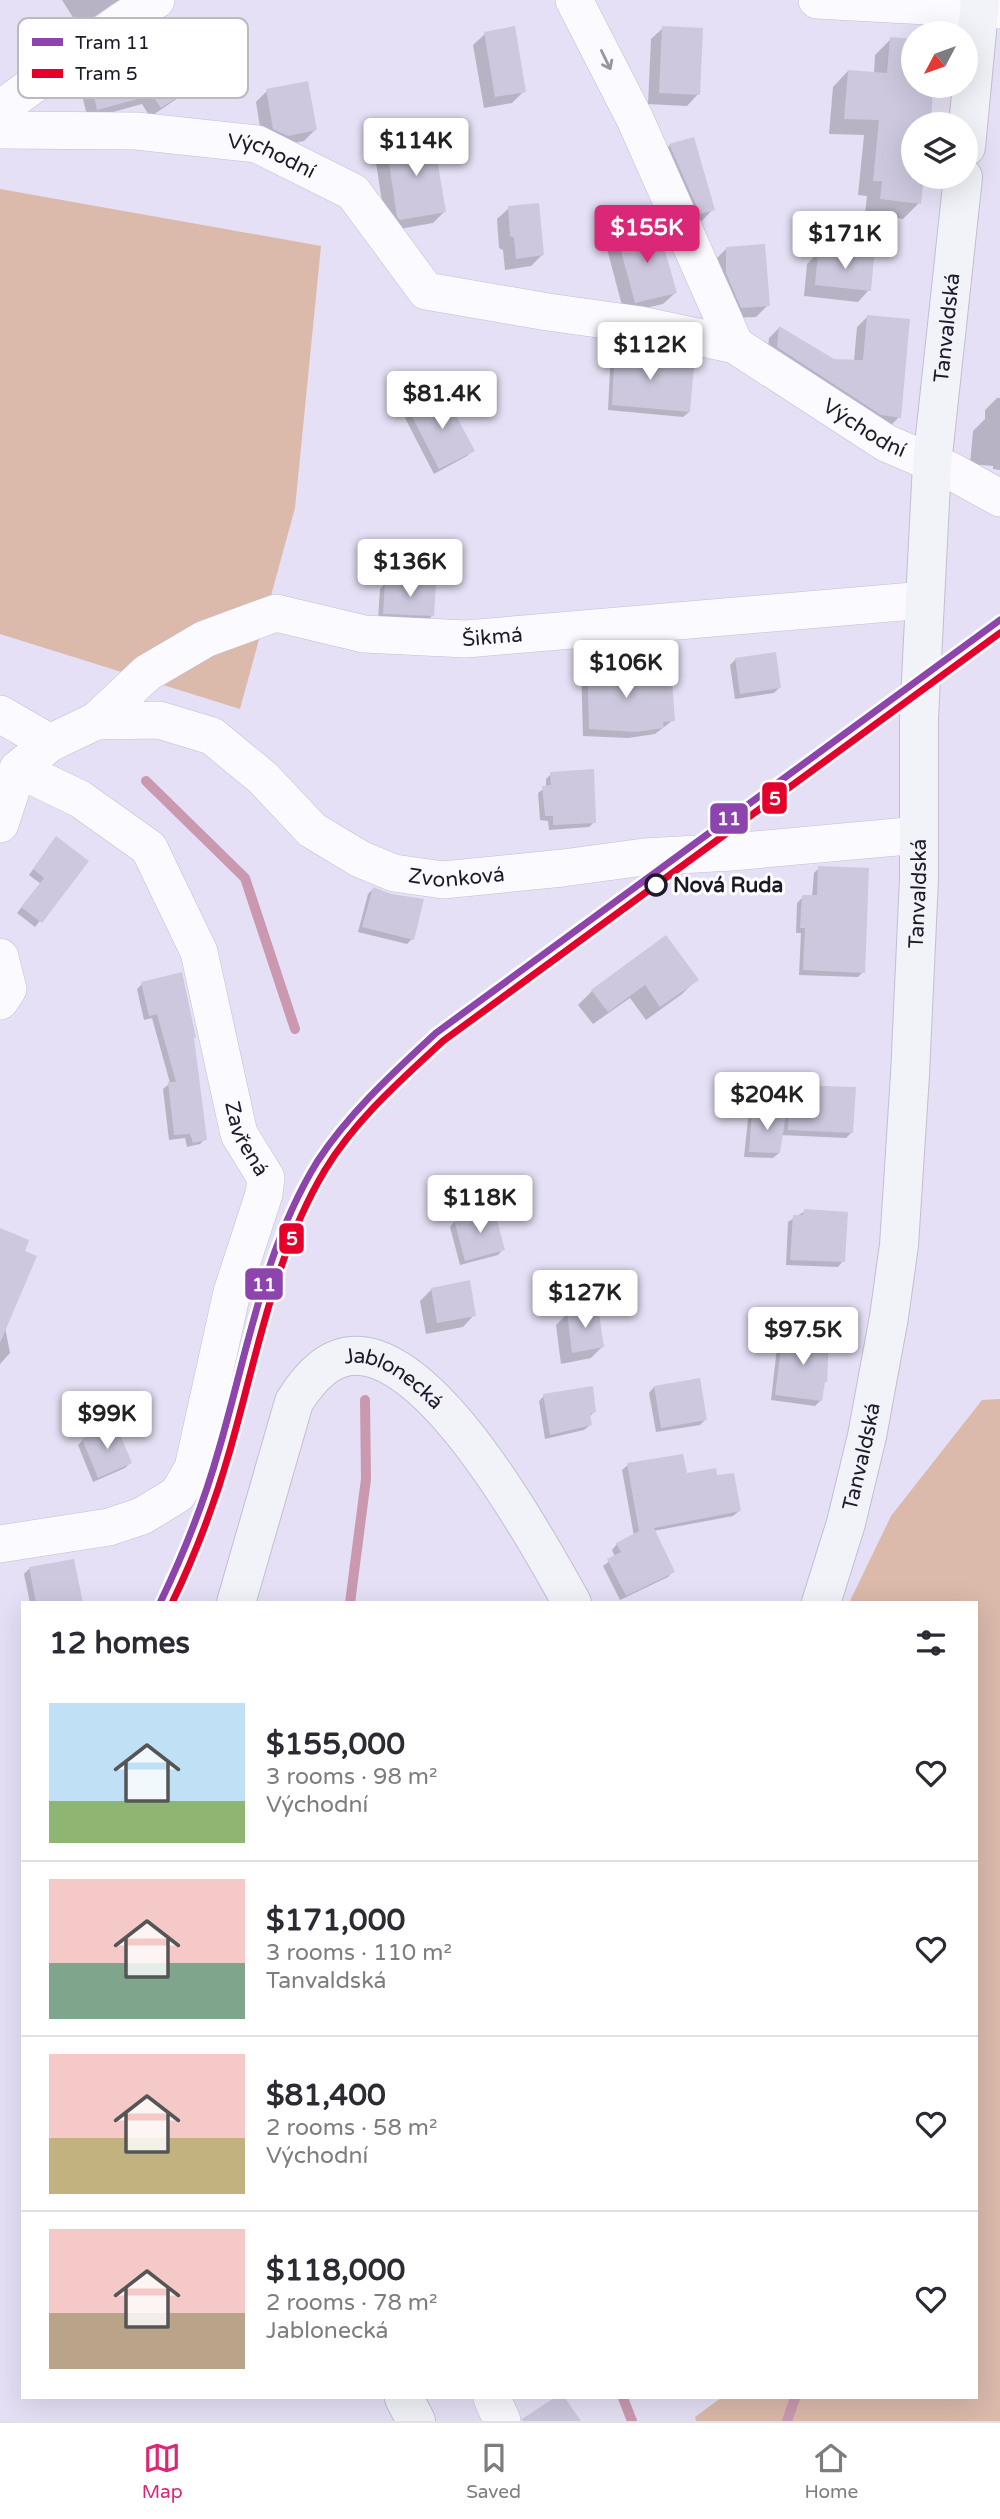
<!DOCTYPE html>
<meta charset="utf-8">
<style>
:root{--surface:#fff;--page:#f2f2f3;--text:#2b2b33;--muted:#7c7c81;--line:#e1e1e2;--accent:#db2777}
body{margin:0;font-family:"Varela Round",sans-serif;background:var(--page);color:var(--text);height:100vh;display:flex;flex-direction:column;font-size:26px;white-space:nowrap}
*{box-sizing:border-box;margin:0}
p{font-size:23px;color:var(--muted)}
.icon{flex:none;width:38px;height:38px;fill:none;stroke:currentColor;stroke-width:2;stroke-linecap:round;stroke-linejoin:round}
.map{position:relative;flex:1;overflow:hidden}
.drawer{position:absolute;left:21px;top:1601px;width:957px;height:798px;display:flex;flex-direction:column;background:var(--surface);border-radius:0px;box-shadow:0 7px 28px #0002}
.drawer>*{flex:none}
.needle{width:46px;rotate:229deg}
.tools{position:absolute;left:901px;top:21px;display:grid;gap:14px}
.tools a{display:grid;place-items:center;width:77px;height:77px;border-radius:50%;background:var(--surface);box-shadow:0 7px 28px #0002;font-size:35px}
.price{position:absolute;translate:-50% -60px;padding:0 16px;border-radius:7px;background:#fff;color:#222;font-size:23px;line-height:46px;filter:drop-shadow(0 2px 4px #0008)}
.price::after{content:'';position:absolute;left:50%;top:42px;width:21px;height:16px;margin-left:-10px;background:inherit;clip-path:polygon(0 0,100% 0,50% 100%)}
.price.on{background:var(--accent);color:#fff}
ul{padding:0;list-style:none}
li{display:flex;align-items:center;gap:21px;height:175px;padding:0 28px}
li+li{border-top:2px solid var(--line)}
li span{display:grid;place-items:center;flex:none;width:196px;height:140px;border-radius:0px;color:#555}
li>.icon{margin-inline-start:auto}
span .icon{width:84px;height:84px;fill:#fffc;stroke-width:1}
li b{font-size:30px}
h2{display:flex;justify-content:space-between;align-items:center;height:84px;padding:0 28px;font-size:30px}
.tab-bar{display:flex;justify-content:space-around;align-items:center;height:98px;border-top:2px solid var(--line);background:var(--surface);font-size:19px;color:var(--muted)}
.tab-bar a{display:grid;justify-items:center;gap:4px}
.tab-bar .on{color:var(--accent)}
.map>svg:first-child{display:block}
.forest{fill:#dbb9ab}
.shadow{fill:#0003}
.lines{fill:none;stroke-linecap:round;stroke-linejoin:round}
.stream{stroke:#ca99b0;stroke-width:10}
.building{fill:#cdc8de}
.street-casing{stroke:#c3bed1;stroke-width:38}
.secondary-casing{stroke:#c3bed1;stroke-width:40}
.street{stroke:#fbfafe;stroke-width:37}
.secondary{stroke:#f1f3f8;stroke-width:38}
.tram-1-casing{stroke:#fff;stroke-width:12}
.tram-2-casing{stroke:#fff;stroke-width:12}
.tram-1{stroke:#8e44ad;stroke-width:7}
.tram-2{stroke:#e4002b;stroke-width:7}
.oneway{stroke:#98959f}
.stop-dot{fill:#fff;stroke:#1e192a;stroke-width:3.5}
.labels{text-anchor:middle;stroke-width:6;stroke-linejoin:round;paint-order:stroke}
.street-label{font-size:21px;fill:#1e192a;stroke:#fff}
.stop-label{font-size:21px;font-weight:bold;fill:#1e192a;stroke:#fff;text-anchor:start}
.key{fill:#fff;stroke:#bcbabf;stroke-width:2}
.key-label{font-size:19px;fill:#1e192a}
.line-badge{stroke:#fff;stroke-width:2.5}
.badge-label{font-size:19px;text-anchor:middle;font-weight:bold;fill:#fff}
</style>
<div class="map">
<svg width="1000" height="2421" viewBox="0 0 1000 2421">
<rect width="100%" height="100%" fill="#e5e0f5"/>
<g class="forest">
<path d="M0,189l321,57 -26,262 -55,201 -240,-75z"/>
<path d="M1000,1399v1022h-304l-1,-4 26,-19h255v-795h-127l42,-87 91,-116z"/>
</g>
<g class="shadow">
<path d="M62,0h57l-40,27z"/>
<path d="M663,28l35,66 -11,12 -39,-2 3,-65z"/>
<path d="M485,34l39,57 -12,12 -28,5 -11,-63z"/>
<path d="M891,39l23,47h17l-2,38h-15v53h8l-3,26 -16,16 -38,-5 2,-18 -9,-1 6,-60 -35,-1 4,-47 15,-16 26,3 1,-19z"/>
<path d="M197,55l-21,17 12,16 -10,10 -28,19 -8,-13 -54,15 -6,-24 10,-10 32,-9 10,-10z"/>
<path d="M267,91l48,39 -11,11 -28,6 -14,-7 -6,-38z"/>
<path d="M387,145l57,67 -11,11 -45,8 -2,-3 -11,-72z"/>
<path d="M670,145l43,64 -11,12 -14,3 -30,-67z"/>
<path d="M509,208l34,46 -12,12 -26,4 -2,-20 -4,-2 -2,-29z"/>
<path d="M618,238l57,55 -12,11 -39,9 -17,-64z"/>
<path d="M726,249l42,56 -12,12 -26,1 -15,-58z"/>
<path d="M819,252l50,38 -11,12 -54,-6 3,-32z"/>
<path d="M868,316l31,101 -10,10 -122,-69 2,-20 10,-10 54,33h21l3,-34z"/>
<path d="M616,345l23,17 50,50 -6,5 -75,-7 3,-60z"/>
<path d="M997,398h3v72l-7,-1v-3l-23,-2 3,-33 12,-12v-9z"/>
<path d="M410,413l63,37 -6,6 -33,18 -29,-56z"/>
<path d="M385,584l47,32 -5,5 -49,-2 2,-30z"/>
<path d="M588,657l24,28 61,35 -18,14 -27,4 -45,-2 -2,-72z"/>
<path d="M736,659l43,29 -5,5 -39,6 -5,-34z"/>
<path d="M551,774l43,48 -5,5 -40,3 -1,-9 -8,-1 -2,-27 8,-6v-8z"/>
<path d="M51,844l35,18 -51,65 -18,-14 24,-29 -12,-9z"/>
<path d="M819,868l44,104 -5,5 -59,-2 2,-42h-5l1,-30 6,-6h9l2,-24z"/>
<path d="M373,889l39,50 -5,5 -49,-12 10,-38z"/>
<path d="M666,937l30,43 -14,14 -36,26 -16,-22 -37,26 -15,-19 14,-14z"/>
<path d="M142,984l50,55 13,100 -5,5 -13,3 -2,-9 -16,2 -6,-51 7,-6 -18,-65 -8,2 -7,-31z"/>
<path d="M790,1087l62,45 -6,6 -65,-3 -2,18 -6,5 -29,-1 4,-38 5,-5 31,2v-24z"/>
<path d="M805,1211l38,50 -5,6 -52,-2 2,-43z"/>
<path d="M455,1221l48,28 -5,6 -38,10 -10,-38z"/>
<path d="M432,1289l42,26 -11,12 -37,7 -6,-33z"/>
<path d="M567,1314l36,32 -12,12 -30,6 -5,-39z"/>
<path d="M4,1322l6,31 -10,11v-41z"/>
<path d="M783,1334l40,50 -2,16 -6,6 -44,-6 7,-61z"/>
<path d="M654,1387l51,33 -5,5 -44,7 -7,-39z"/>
<path d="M544,1396l50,16 -5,5 1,8 -6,5 -39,9 -6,-38z"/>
<path d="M83,1440l47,23 -5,5 -32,14 -15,-37z"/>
<path d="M628,1465l57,10 31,2 23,34 -6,5 -80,15 20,40 -5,6 -48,23 -17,-34 12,-9 -3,-7 5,-6 17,-8 -12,-66z"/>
<path d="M30,1568l52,35h-52l-6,-29z"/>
</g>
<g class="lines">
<g class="stream">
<path d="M146,781l99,97 50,151"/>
<path d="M350,1603l16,-124 -1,-79"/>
<path d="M623,2398l9,23"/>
<path d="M787,2421l8,-23"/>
</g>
</g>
<g class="building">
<path d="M515,26l11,66 -31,5 -11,-65z"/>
<path d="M662,26l41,2 -3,67 -41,-2z"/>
<path d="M184,31l16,24 -23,14 13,20 -29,19 -9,-13 -55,15 -6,-27 46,-13 -4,-6z"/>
<path d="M890,37l24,2v47h19l-2,37 -17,-1v55h10l-3,27 -41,-5 2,-18h-9l6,-61 -35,-1 4,-49 39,3z"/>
<path d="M308,81l9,49 -29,6 -15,-7 -7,-40z"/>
<path d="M433,135l13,77 -46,8 -3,-3 -11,-74z"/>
<path d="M694,137l21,73 -15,4 -31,-70z"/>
<path d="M539,203l5,52 -28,4 -2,-21 -4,-2 -2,-30z"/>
<path d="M658,226l19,67 -42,10 -18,-67z"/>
<path d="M765,244l5,62 -29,2 -15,-35v-26z"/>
<path d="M818,251l56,6 -3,34 -56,-6z"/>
<path d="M867,315l43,4 -9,99 -20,-3 -104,-68 2,-21 55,33 29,1z"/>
<path d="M615,343l28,4 -2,13 53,6 -4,46 -78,-7z"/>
<path d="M444,393l31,58 -36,18 -30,-58z"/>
<path d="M385,582l51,2 -2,32 -51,-2z"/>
<path d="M776,652l5,36 -41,6 -5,-36z"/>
<path d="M613,654l1,30 58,-3 3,40 -12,1 1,6 -28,4 -47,-3 -2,-74z"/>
<path d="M594,769l2,54 -43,2v-9h-8l-3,-30 9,-1 -1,-13z"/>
<path d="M56,836l33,25 -47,62 -21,-16 23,-29 -11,-9z"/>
<path d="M818,866l51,2 -4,105 -62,-3 2,-42h-5l2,-33h15z"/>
<path d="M373,887l18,7 33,5 -10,41 -52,-13z"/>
<path d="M666,935l33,45 -39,27 -15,-22 -37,27 -17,-22z"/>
<path d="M182,972l14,66h-2l13,102 -14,3 -3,-9 -16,1 -6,-53h8l-19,-68 -8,2 -8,-34z"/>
<path d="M789,1085l67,2 -3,46 -65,-3z"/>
<path d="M752,1112l34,2 -6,39 -31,-1z"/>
<path d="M494,1209l11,41 -40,11 -11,-41z"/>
<path d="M804,1209l44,3 -3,50 -55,-2 3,-45h10z"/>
<path d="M0,1228l29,12 -4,11 12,5 -37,87z"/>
<path d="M470,1280l6,36 -39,7 -6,-35z"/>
<path d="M598,1307l6,40 -32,6 -5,-41z"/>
<path d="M783,1332l46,6 -2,44h-2l-3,19 -47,-6z"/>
<path d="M700,1378l7,42 -46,8 -7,-42z"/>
<path d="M593,1386l3,26 -6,2 2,11 -42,10 -7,-41z"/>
<path d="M116,1425l16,38 -34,15 -16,-39z"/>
<path d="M683,1454l4,19 29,-5 1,7 17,-2 7,38 -87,17 21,44 -49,24 -19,-37 14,-7 -5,-9 25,-13 -2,1 -12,-68z"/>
<path d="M74,1559l9,44h-47l-7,-36z"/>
<path d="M554,2398h11l16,23h-58l-1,-2z"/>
</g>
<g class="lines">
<g class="street-casing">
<g id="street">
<path d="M574,0l61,119 100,226"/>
<path d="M817,0l183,10"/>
<path d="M0,109l123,-89 33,-20"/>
<path id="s1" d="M0,130l136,1 121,13 96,48 73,99 122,21 93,13 94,20 151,98 65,28 49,27"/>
<path d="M0,714l50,29"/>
<path id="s2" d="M96,721l51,-48 58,-34 71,-26 88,21 102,5 459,-39"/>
<path id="s3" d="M18,769l32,-26 46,-22 63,-1 53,16 51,42 49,52 48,29 34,14 49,7 120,-12 81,-11 88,-5 187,-17"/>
<path id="s4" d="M0,824l18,-55 62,30 69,49 50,104 40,182 27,44 -2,16 -32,98 -39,176 -15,26 -36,22 -33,11 -109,17"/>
<path d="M0,957l8,32 -8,12"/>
<path d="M492,2398l10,23"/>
</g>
</g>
<g class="secondary-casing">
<g id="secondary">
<path d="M966,147l14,-147"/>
<path id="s5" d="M236,1603l58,-201c15,-24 36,-49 67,-46 79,7 175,183 211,247"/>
<path id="s6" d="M821,1603l25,-80 21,-87 22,-119 10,-72 11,-170 9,-197v-160l13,-254 31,-287"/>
<path d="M404,2398l12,23"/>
</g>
</g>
<use href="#street" class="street"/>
<use href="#secondary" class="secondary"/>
<g class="tram-1-casing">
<path id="tram-1" d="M160,1603c24,-50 44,-100 59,-154 28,-96 45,-201 98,-287 32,-49 76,-89 119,-129l564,-413"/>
</g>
<g class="tram-2-casing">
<path id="tram-2" d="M172,1603c24,-50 43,-100 58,-153 27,-94 44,-195 95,-280 30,-50 76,-90 118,-129l557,-408"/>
</g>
<use href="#tram-1" class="tram-1"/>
<use href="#tram-2" class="tram-2"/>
</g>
<defs><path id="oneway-shaft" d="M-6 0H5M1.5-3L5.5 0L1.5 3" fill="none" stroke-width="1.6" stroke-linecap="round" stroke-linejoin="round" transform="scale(1.75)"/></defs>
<use class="oneway" href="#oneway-shaft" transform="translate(606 60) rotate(64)"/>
<circle class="stop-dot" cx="656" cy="885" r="10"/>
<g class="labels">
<g class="street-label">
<text dy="7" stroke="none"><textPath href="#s1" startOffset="275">Východní</textPath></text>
<text dy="7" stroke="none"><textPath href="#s6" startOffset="1286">Tanvaldská</textPath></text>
<text dy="7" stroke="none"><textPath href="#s1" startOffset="956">Východní</textPath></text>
<text dy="7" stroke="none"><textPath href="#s2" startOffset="432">Šikmá</textPath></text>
<text dy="7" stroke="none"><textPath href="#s3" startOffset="504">Zvonková</textPath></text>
<text dy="7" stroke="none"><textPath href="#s6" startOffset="719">Tanvaldská</textPath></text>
<text dy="7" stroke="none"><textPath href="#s4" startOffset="520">Zavřená</textPath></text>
<text dy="7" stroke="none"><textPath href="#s5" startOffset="334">Jablonecká</textPath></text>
<text dy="7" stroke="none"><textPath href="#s6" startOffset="152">Tanvaldská</textPath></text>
</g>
<g class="stop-label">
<text x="673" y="892">Nová Ruda</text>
</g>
</g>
<rect x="18" y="18" width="230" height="80" rx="10" class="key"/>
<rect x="32" y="38" width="31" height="8" fill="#8e44ad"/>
<rect x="32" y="69" width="31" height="9" fill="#e4002b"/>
<g class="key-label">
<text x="75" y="49">Tram 11</text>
<text x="75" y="80">Tram 5</text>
</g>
<g class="line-badge">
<rect x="761" y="781" width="27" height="34" rx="7" fill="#e4002b"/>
<rect x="709" y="802" width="40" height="33" rx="7" fill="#8e44ad"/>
<rect x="278" y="1222" width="27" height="33" rx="7" fill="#e4002b"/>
<rect x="244" y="1267" width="40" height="34" rx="7" fill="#8e44ad"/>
</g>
<g class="badge-label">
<text x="775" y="805">5</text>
<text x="729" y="825">11</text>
<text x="292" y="1245">5</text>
<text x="264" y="1291">11</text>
</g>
</svg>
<div class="tools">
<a><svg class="needle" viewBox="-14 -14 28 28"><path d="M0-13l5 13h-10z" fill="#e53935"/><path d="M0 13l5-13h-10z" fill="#7c7c81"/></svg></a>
<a><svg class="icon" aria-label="layers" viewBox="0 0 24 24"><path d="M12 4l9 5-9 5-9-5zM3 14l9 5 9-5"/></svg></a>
</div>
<b class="price" style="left:416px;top:178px">$114K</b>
<b class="price on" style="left:647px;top:265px">$155K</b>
<b class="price" style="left:845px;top:271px">$171K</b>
<b class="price" style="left:650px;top:382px">$112K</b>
<b class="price" style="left:442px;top:431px">$81.4K</b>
<b class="price" style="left:410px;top:599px">$136K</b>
<b class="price" style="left:626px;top:700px">$106K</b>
<b class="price" style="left:767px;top:1132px">$204K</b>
<b class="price" style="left:480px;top:1235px">$118K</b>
<b class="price" style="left:585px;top:1330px">$127K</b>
<b class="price" style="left:803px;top:1367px">$97.5K</b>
<b class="price" style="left:107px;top:1451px">$99K</b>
<section class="drawer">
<h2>12 homes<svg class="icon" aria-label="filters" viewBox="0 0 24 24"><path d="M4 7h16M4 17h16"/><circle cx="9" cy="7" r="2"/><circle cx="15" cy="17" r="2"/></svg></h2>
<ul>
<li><span style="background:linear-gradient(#bfe0f5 70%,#8fb573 0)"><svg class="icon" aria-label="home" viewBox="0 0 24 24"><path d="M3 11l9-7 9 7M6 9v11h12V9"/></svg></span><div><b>$155,000</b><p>3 rooms · 98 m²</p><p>Východní</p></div><svg class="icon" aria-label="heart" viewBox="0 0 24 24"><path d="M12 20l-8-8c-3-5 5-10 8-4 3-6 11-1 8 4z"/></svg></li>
<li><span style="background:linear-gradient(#f6c9c9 60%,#7fa58c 0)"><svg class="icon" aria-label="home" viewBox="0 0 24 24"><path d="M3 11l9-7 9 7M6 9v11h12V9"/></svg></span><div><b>$171,000</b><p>3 rooms · 110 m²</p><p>Tanvaldská</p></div><svg class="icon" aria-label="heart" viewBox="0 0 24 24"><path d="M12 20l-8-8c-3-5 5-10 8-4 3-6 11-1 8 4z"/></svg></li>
<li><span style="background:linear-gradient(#f6c9c9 60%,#c2b280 0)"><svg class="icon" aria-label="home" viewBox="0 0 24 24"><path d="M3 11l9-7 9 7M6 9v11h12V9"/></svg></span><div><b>$81,400</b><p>2 rooms · 58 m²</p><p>Východní</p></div><svg class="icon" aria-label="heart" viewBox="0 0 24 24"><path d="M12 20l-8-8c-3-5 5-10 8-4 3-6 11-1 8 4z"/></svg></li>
<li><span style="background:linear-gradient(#f6c9c9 60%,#b9a48a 0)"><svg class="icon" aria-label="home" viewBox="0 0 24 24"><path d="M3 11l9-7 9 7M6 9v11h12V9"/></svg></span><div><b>$118,000</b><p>2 rooms · 78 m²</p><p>Jablonecká</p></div><svg class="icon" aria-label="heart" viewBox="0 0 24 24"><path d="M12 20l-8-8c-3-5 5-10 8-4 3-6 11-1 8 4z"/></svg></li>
</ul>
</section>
</div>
<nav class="tab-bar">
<a class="on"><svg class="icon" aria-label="map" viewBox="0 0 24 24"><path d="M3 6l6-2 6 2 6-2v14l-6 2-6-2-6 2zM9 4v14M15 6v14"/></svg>Map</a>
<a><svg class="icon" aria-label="saved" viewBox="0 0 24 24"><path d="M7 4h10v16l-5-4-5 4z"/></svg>Saved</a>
<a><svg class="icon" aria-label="home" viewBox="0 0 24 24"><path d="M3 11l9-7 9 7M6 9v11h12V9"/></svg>Home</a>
</nav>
